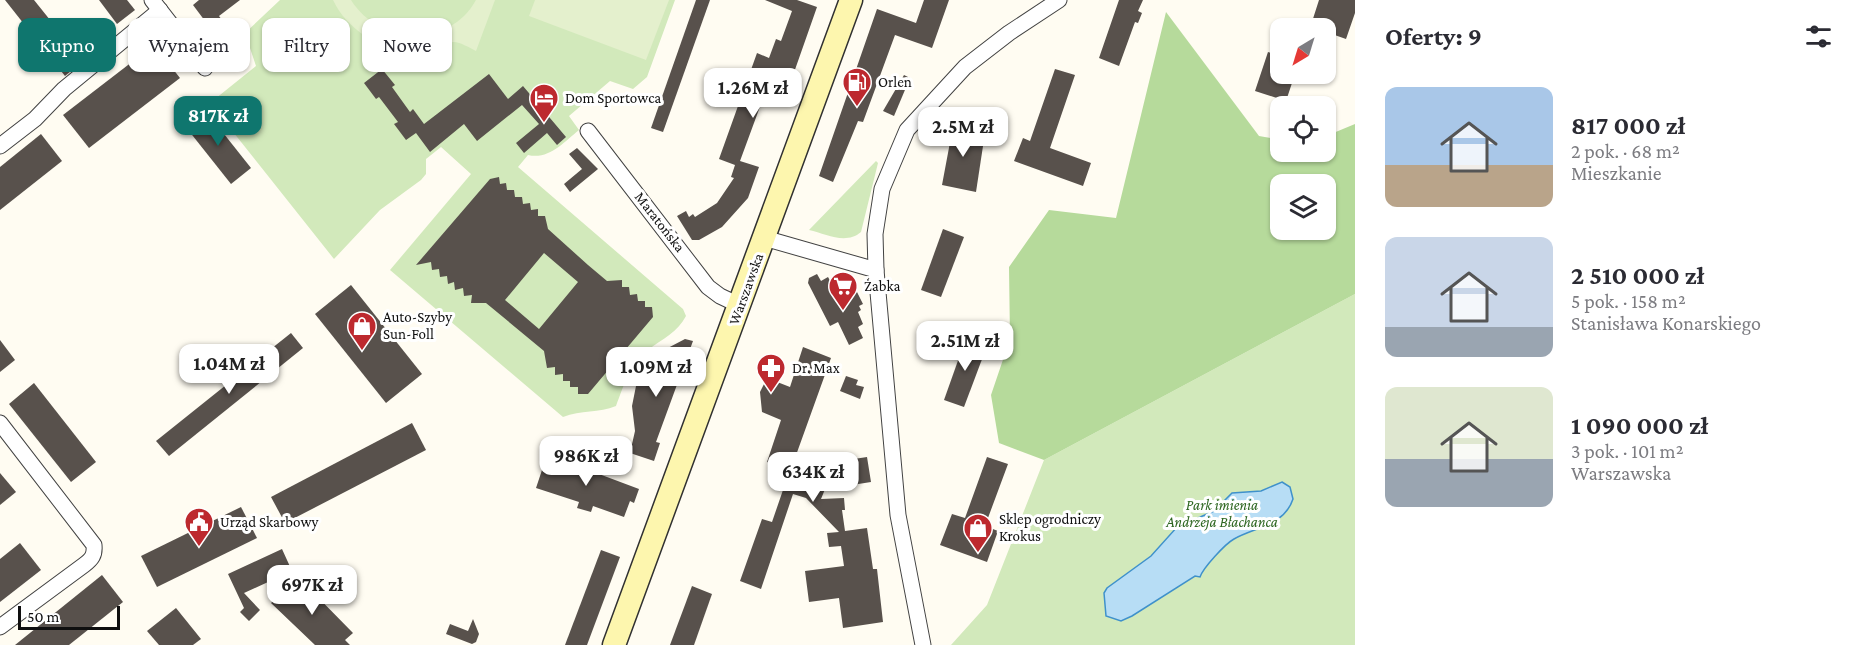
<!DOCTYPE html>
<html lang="pl">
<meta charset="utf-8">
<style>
:root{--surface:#fff;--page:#f2f2f3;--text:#2b2b33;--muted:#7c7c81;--accent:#0f766e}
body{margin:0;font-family:"Crimson Pro",serif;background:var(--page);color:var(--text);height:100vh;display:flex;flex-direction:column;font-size:22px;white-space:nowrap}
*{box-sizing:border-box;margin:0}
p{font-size:20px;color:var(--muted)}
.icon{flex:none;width:33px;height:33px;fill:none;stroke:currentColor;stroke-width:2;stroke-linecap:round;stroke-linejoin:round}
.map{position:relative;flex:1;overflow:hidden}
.panel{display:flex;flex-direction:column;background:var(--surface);width:510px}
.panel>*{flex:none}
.top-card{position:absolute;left:18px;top:18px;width:570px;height:54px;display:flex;gap:12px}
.needle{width:39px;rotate:218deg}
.tools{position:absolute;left:1270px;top:18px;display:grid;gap:12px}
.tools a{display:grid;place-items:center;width:66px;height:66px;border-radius:12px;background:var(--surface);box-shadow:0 2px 4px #0004;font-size:30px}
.scale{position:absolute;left:18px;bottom:15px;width:102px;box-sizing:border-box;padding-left:6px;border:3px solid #0f0f0f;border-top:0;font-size:16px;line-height:21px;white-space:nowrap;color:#0f0f0f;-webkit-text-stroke:4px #fff;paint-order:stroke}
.price{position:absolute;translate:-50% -51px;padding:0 14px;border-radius:12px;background:#fff;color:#222;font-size:20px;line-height:39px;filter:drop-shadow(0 2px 3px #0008)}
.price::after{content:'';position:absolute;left:50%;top:36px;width:18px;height:14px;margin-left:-9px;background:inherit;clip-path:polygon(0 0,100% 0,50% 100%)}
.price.active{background:var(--accent);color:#fff}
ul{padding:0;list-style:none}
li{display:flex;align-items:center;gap:18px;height:150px;padding:0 30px}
li span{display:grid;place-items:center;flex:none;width:168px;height:120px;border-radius:12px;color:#555}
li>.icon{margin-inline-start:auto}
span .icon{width:72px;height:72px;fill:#fffc;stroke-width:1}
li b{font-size:26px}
h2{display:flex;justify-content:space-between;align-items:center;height:72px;padding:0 30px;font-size:26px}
.tag{padding:0 21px;border-radius:12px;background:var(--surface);box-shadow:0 2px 4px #0004;font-size:21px;line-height:54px}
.tag.active{background:var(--accent);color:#fff}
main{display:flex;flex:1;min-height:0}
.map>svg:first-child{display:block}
.green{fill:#d2e9bb}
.forest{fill:#b6da9b;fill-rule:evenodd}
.pitch{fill:#e4f0cd}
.water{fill:#b7ddf5;stroke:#3f91cb;stroke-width:1.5}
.building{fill:#58514c;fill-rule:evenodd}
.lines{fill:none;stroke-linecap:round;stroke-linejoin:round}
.street-casing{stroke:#424242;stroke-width:17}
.secondary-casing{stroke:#313131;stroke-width:25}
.street{stroke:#fff;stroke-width:15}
.secondary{stroke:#fdf6ae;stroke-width:22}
.labels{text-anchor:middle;stroke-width:6;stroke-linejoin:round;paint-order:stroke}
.poi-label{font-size:15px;fill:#0f0f0f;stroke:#fff;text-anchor:start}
.street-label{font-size:15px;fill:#0f0f0f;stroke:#fff}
.park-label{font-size:15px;font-style:italic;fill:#2d6620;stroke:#fff}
</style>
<main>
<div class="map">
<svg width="1355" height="645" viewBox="0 0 1355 645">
<rect width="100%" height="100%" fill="#fffcf2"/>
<g class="green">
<path d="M280,0h395l-28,77 -14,12 -23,-8 -41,35 10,14c-15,12 -30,30 -51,25l-10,12 165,142 3,7c-8,16 -24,23 -38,34 -18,14 -24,35 -32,56 -17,7 -35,4 -53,11l-173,-147 81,-96 -30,-27 -15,12v15l-5,6 -41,30 -46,49 -124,-156 46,-37 -11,-33z"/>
<path d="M876,161l2,2 -17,69c-15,13 -35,2 -52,-2z"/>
<path d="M1355,294v351h-404l36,-40 57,-145z"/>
</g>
<path class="forest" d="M1166,12l93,124 22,4v12h45v-16l29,-12v170l-311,166 -45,-17 -8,-48 19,-56 -1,-72 40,-57 67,8zM1281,184h45v46h-45z"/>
<g class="pitch">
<path d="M333,0h18c28,45 98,49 125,0h19l-19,51c-6,-3 -16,-9 -22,-9 -10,0 -25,8 -37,9 -34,2 -70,-21 -84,-51z"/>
<path d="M535,0h134l-23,60 -117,-44z"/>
</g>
<path class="water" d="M1282,482l8,5 3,12c-9,27 -38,28 -59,40 -9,5 -31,29 -34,38l-5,-1 -63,40 -11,5 -15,-5 -2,-23 3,-5 44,-32 26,-29 37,-16 18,-18 29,-2z"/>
<g class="building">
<path d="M5,0h29l49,61 -18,15z"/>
<path d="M99,0h28l8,10 -18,14z"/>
<path d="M199,0h41l-21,16 18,24 -11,9 -33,-44z"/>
<path d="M696,0h14l-47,132 -12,-4z"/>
<path d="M765,0h32l20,7 -26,74 -19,-7 -32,87 19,6 -11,31 -26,29 -23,13h-7l-15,-24 9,-5 3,6 4,-3 2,3 22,-14 17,-25 -3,-1 4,-12 -16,-6 38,-106 12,5 7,-19 5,2 11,-30z"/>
<path d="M924,0h25l-17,48 -37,-13 -32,87 -5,-1 -25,61 -14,-6 58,-167 39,14z"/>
<path d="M1119,0h24l-5,11 4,2 -4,10 -3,-1 -16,44 -20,-8z"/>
<path d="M1319,0h36v13l-9,26 -20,-7v-4h-16z"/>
<path d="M154,45l26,33 -91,70 -26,-33z"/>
<path d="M1268,52l13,4v18h14l-9,27 -31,-10z"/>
<path d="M382,69l13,16 -3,2 18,25 3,-3 11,15 65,-50 19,25 15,-13 43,51 -9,8 -10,-12 -23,20 -8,-10 23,-19 -17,-19 -45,36 -13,-17 -34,28 -14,-19 -10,7 -12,-16 4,-2 -19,-25 -3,2 -12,-16z"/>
<path d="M1055,69l20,6 -25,73 41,15 -8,23 -69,-25 9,-23 7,3z"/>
<path d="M904,75l6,3 -16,38 -11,-5z"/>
<path d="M205,110l46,58 -20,16 -46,-58z"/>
<path d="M956,110l27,36 -7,46 -34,-7z"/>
<path d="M41,134l21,27 -62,49v-43z"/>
<path d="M577,148l21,21 -28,23 -6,-8 18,-15 -13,-15z"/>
<path d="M499,177l1,7 6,-1 1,7h7l1,7h7l1,7 7,-1 1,7 7,-1v7h7l3,13 40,36 19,16 15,-1v7h7l1,8 7,-1 1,7h7v6h7l1,10 -65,77h-10v-7h-8v-6h-7v-7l-8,1v-8l-8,1 -3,-17 -58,-48h-15l1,-8 -8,1 -1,-8 -8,2 -1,-8 -6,2 -1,-8 -7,1 -1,-8 -7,1 -1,-8 -15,3 74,-86zM544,253l34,29 -39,47 -34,-29z"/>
<path d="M943,229l21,8 -23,60 -20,-7z"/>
<path d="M817,274l4,7 7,-4 8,15 9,-5 4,9 8,-4 6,12 -4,2 2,4 -3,2 5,12 -5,3 5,11 -14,7 -11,-23 -8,4 -22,-43 1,-5z"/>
<path d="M351,285l71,89 -36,29 -71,-89z"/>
<path d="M291,333l12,15 -134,108 -13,-15z"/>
<path d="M966,338l21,8 -23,61 -20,-7z"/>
<path d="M685,339l8,2 -37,101 4,1 -6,18 -24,-8 5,-22 -3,-25 4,-20 8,-15 20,-21z"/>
<path d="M0,340l15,20 -15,12z"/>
<path d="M803,347l28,11 -36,100 37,14 -11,27 23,-1 1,12h-3l3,21 22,-3 6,41h4l6,53 -40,6 -4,-30 -30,4 -4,-31 39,-5 -3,-20 -12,1 -2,-14 12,-1 -33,-34 -13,-4 -32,95 -21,-8 22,-62 10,3 11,-32 -14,-5 7,-19 -9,-4 14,-42 -19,-8 -2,-20 7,-14 23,9z"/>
<path d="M846,376l12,4 -2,5 8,2 -4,12 -20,-8z"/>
<path d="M34,383l62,79 -25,20 -62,-78z"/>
<path d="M412,423l14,27 -141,73 -14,-26z"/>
<path d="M867,457l4,25 -19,3 -2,-15 6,-1 -2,-10z"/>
<path d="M987,457l21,7 -23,62 13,5 -11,31 -47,-17 12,-31 13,4z"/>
<path d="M546,458l12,4 1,-3 80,30 -5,14 -4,-2 -6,16 -31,-11 -2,6 -14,-4 2,-6 -43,-14z"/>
<path d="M0,473l16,19 -16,13z"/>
<path d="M241,507l16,31 -100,49 -16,-31z"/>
<path d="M20,543l21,27 -41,32v-43z"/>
<path d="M282,549l10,22 -48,22 16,17 -11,11 -9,-9 4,-4 -16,-34z"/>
<path d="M601,550l19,7 -33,88h-22z"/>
<path d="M102,575l21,27 -54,43h-54z"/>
<path d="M296,579l1,3 3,-3 53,54 -8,7 5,5h-35l-44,-42z"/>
<path d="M692,586l20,8 -18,51h-24z"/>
<path d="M176,608l25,31 -8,6h-34l-12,-14z"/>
<path d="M473,619l6,15 -3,8 -4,2 -26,-10 4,-10 18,7z"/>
</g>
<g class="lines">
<g class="street-casing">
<g id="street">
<path d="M152,0l53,68"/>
<path d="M588,131l120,156 12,9 19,9"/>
<path d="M0,146l35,-27 29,-30 96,-79"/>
<path d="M764,238l112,32"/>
<path d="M0,423l94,122c1,10 -2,14 -10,20l-84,62"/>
<path d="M923,645l-25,-130 -22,-245 -1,-36 7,-45 25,-59 58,-63 44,-34 50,-33"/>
</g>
</g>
<g class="secondary-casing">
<path id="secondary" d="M614,645l237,-645"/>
</g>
<use href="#street" class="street"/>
<use href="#secondary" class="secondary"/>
</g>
<defs>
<g id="fuel-pin" transform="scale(1.5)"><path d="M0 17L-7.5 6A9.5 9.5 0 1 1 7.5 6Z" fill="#bd292e" stroke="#fff"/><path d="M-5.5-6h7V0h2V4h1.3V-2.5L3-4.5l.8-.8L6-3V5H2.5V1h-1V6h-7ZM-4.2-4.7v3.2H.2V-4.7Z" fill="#fff"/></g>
<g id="hotel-pin" transform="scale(1.5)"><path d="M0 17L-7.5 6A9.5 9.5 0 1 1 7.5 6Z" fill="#bd292e" stroke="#fff"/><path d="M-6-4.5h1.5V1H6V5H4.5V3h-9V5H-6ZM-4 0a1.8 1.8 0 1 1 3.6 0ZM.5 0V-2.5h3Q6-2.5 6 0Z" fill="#fff"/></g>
<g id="supermarket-pin" transform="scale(1.5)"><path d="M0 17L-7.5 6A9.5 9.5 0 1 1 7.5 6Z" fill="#bd292e" stroke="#fff"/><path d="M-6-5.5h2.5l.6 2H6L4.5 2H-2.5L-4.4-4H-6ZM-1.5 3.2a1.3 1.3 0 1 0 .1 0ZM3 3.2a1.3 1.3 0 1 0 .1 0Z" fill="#fff"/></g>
<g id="shop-pin" transform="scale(1.5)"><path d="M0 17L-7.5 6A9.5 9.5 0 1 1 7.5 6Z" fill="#bd292e" stroke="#fff"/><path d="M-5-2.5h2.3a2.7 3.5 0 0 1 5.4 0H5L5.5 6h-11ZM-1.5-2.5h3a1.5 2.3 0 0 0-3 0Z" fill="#fff"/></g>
<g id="pharmacy-pin" transform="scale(1.5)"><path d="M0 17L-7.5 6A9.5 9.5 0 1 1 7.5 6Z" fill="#bd292e" stroke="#fff"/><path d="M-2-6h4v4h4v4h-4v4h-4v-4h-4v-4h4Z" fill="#fff"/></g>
<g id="civic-pin" transform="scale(1.5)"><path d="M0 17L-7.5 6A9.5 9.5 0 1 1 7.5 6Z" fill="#bd292e" stroke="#fff"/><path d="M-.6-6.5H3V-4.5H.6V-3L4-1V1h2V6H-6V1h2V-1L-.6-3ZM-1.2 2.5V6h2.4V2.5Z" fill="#fff"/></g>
</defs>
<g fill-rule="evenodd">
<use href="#fuel-pin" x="857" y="82"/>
<use href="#hotel-pin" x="544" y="98"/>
<use href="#supermarket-pin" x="843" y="286"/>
<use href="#shop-pin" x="362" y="326"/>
<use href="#pharmacy-pin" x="771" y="368"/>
<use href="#civic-pin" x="199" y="522"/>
<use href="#shop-pin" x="978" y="528"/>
</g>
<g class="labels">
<g class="poi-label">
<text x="878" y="87">Orlen</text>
<text x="565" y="103">Dom Sportowca</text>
<text x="864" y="291">Żabka</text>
<text x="383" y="322">Auto-Szyby<tspan x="383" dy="17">Sun-Foll</tspan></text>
<text x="792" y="373">Dr. Max</text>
<text x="999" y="524">Sklep ogrodniczy<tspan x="999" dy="17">Krokus</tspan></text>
<text x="220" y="527">Urząd Skarbowy</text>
</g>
<g class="street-label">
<text transform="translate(660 222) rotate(52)" y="5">Maratońska</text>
<text transform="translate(746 289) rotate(-70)" y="5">Warszawska</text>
</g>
<g class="park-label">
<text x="1222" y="510">Park imienia<tspan x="1222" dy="17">Andrzeja Błachanca</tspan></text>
</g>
</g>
</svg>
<div class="tools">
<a><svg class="needle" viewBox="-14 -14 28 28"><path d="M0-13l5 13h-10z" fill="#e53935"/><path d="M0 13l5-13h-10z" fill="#7c7c81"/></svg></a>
<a><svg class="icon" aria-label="locate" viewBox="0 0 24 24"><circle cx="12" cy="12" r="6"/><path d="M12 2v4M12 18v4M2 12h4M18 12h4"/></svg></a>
<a><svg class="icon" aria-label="layers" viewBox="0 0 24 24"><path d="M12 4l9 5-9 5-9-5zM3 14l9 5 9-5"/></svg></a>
</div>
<div class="scale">50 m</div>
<b class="price" style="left:753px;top:119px">1.26M zł</b>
<b class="price active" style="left:218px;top:147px">817K zł</b>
<b class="price" style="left:963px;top:158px">2.5M zł</b>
<b class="price" style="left:965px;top:372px">2.51M zł</b>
<b class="price" style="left:229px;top:395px">1.04M zł</b>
<b class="price" style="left:656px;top:398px">1.09M zł</b>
<b class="price" style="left:586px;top:487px">986K zł</b>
<b class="price" style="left:813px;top:503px">634K zł</b>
<b class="price" style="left:312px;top:616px">697K zł</b>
<div class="top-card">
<a class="tag active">Kupno</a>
<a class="tag">Wynajem</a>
<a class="tag">Filtry</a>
<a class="tag">Nowe</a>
</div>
</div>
<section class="panel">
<h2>Oferty: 9<svg class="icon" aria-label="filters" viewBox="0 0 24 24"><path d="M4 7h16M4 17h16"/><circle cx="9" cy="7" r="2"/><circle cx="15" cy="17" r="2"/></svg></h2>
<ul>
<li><span style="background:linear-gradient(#a9c7e8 65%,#b9a48a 0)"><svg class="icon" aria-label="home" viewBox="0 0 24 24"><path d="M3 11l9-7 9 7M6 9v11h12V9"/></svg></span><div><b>817 000 zł</b><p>2 pok. · 68 m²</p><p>Mieszkanie</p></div></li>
<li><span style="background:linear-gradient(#c9d6e8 75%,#9aa5b1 0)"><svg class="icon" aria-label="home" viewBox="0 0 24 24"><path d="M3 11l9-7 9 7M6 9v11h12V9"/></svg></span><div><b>2 510 000 zł</b><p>5 pok. · 158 m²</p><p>Stanisława Konarskiego</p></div></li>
<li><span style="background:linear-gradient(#dfe7d0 60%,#9aa5b1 0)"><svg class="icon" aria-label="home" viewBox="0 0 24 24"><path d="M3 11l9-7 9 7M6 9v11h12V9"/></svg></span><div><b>1 090 000 zł</b><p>3 pok. · 101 m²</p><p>Warszawska</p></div></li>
</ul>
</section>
</main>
